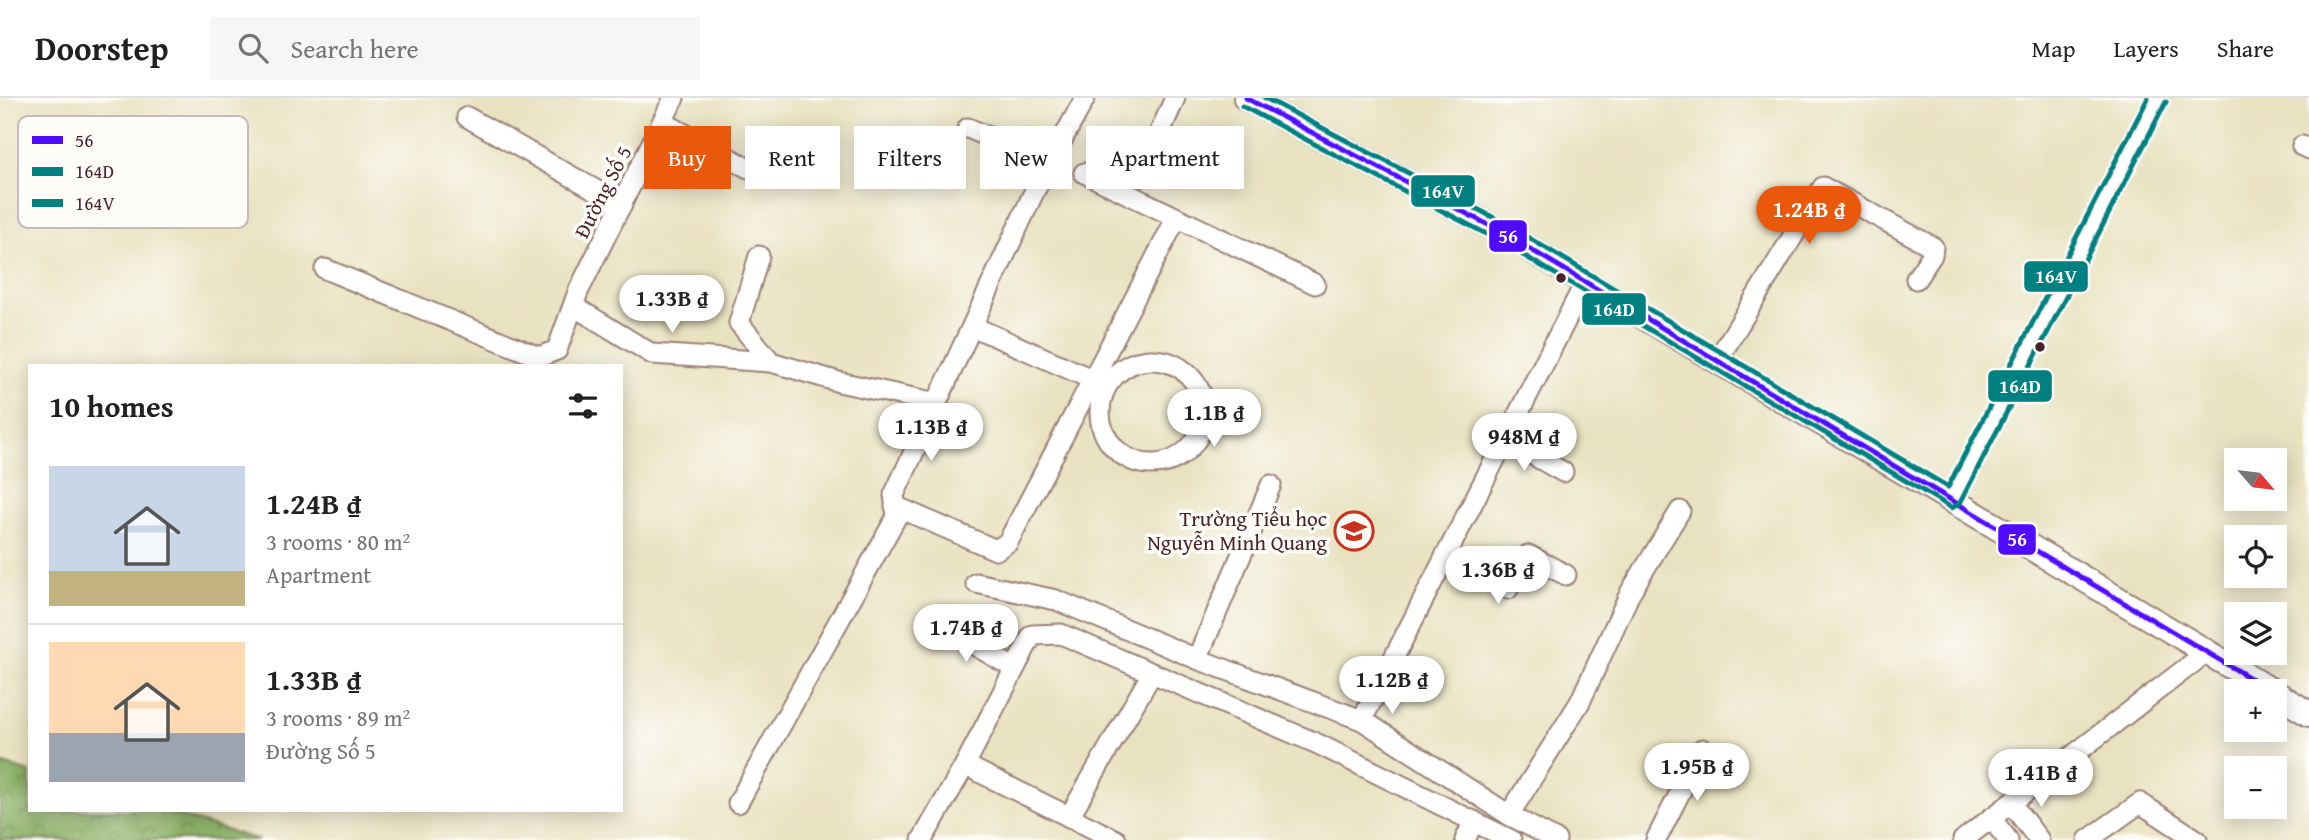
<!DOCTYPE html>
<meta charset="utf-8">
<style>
:root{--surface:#fff;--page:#f6f6f6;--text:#202124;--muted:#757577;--line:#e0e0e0;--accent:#ea580c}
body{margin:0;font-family:"Gentium Book Plus",serif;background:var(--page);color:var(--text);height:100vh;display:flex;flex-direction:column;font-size:26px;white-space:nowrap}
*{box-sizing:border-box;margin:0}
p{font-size:23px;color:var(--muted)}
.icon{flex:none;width:38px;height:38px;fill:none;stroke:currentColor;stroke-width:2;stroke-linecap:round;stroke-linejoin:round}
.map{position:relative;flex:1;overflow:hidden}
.details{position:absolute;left:28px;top:266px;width:595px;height:448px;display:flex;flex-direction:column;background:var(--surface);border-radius:0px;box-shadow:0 4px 18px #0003}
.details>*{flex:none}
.hud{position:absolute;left:644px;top:28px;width:665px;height:63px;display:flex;gap:14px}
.needle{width:46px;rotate:118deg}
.buttons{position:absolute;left:2224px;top:350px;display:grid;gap:14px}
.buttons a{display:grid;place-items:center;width:63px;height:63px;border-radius:0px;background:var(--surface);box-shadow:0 4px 18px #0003;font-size:35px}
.price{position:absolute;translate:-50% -60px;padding:0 16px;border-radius:24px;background:#fff;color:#222;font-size:23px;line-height:46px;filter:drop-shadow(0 2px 4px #0008)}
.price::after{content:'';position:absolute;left:50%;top:42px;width:21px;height:16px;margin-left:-10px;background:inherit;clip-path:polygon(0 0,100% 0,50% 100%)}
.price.current{background:var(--accent);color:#fff}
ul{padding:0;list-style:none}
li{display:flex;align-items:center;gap:21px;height:175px;padding:0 21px}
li+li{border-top:2px solid var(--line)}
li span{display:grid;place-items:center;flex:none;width:196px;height:140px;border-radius:0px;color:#555}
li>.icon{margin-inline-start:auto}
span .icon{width:84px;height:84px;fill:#fffc;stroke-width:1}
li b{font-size:30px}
h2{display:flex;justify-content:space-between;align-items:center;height:84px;padding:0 21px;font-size:30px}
.pill{padding:0 24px;border-radius:0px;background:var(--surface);box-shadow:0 4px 18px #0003;font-size:24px;line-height:63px}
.pill.current{background:var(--accent);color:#fff}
header{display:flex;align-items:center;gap:42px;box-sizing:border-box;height:98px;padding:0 35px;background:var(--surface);border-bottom:2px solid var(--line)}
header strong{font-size:33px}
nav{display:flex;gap:38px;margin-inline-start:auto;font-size:24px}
.search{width:490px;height:63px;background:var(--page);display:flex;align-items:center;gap:18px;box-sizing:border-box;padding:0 24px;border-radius:0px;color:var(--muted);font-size:26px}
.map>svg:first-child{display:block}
.forest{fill:url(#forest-crowns);stroke:#6a6848;stroke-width:2}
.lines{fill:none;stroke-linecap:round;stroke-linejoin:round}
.minor-casing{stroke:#9a8076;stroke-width:23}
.major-casing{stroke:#9a8076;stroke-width:28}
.minor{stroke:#fff;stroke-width:19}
.major{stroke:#fff;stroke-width:24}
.bus-1-casing{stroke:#fdfcf7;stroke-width:10}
.bus-2-casing{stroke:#fdfcf7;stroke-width:10}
.bus-3-casing{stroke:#fdfcf7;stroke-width:10}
.bus-1{stroke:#4f0aff;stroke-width:5}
.bus-2{stroke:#008080;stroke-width:5}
.bus-3{stroke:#008080;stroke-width:5}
.bus-dot{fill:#4a1f2b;stroke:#fdfcf7;stroke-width:2.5}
.labels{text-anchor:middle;stroke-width:7;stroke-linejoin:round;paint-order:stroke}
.street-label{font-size:21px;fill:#4a1f2b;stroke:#fdfcf7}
.poi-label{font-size:21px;fill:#4a1f2b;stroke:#fdfcf7;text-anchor:end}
.key{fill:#fdfcf7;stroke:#c7baba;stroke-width:2}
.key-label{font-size:19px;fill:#4a1f2b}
.line-badge{stroke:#fdfcf7;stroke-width:2.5}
.badge-label{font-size:19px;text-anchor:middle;font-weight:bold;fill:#fff}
</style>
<header>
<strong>Doorstep</strong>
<div class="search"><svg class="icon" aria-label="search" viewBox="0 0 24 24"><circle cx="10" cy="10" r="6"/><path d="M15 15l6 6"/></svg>Search here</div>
<nav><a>Map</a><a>Layers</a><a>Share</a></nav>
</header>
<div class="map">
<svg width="2309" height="742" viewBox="0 0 2309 742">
<defs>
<pattern id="forest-crowns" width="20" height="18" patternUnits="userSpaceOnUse" patternTransform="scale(1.75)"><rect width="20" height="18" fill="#8bb066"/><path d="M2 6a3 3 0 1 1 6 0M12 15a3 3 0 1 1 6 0" fill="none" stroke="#748f54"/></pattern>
</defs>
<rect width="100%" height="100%" fill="#fdfcf7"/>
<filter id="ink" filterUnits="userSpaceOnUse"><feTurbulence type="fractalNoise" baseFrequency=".0143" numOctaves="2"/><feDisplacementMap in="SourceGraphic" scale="14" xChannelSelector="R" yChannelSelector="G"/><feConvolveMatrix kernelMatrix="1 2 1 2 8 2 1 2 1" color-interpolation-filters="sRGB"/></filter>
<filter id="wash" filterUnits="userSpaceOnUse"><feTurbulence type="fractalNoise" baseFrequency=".00686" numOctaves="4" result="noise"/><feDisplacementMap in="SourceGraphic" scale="28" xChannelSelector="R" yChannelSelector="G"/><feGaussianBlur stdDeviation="1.57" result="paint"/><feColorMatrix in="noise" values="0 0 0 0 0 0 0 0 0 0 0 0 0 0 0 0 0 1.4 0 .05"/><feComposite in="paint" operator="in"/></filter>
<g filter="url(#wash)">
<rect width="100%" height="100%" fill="#e9e2c1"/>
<path class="forest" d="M0,665l30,9v38h129l100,30h-259z"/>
</g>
<g filter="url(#ink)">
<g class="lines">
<g class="minor-casing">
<g id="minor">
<path d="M467,19l155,88"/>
<path d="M663,24l85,46"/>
<path d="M968,30l84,36"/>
<path d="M2302,48l7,3"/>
<path d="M1084,75l231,111"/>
<path d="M1140,79l35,-79"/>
<path d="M759,158l-20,67 32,39 68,20 98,21"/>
<path d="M325,171l214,88 18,-7 21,-58 96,-194"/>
<path d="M575,209l77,47 119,8"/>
<path d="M974,229l129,57"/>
<path d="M1718,261l105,-172 110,60 -1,8 -16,24"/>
<circle cx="1152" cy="314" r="52"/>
<path d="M1505,341l58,33"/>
<path d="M1952,401l206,-401"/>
<path d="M895,408l101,44 12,-8 168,-323"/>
<path d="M1446,456l62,35 20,-34 38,20"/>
<path d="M976,485l80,17 141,59 165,61 147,95 47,25"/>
<path d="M938,526l76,44"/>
<path d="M1197,561l74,-174"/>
<path d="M1362,622l224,-439"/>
<path d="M738,705l159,-287 -3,-21 140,-303 51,-94"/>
<path d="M2011,705l28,37"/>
<path d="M1509,717l71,-113 51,-111 49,-80"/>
<path d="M1069,719l82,-142"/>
<path d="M1991,720l17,22"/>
<path d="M922,742l43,-75"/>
<path d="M1116,742l-151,-75 67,-130 29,-1 257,110 193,96"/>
<path d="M1465,742l9,-19"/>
<path d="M1656,742l46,-91"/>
<path d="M1963,742l244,-188"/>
<path d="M2088,742l52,-37 57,37"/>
</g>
</g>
<g class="major-casing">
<g id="major">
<path d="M1246,0l252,132 774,461"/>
<path d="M2275,595l34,21"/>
</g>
</g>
<use href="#minor" class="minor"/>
<use href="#major" class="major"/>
<g class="bus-1-casing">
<path id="bus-1" d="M1246,0l252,132 774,461"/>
</g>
<g class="bus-2-casing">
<path id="bus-2" d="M1242,8l252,132 458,270 8,-5 206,-401"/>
</g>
<g class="bus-3-casing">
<path id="bus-3" d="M1265,0l237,124 446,265 200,-389"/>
</g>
<use href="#bus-1" class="bus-1"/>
<use href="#bus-2" class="bus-2"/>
<use href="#bus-3" class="bus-3"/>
</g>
</g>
<defs>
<g id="school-ring" transform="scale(2.0125)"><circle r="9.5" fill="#fdfcf7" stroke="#c8321e" stroke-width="1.5"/><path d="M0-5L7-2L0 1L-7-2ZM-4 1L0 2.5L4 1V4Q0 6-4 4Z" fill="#c8321e"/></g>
</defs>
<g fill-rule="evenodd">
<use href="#school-ring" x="1354" y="433"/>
</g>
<g class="bus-dot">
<circle cx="1561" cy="180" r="6"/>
<circle cx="2040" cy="249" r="6"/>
</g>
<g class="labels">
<g class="street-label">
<text transform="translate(603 94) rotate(-63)" y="7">Đường Số 5</text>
</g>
<g class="poi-label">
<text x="1327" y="428">Trường Tiểu học<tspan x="1327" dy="24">Nguyễn Minh Quang</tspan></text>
</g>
</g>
<rect x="18" y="18" width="230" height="112" rx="10" class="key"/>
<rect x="32" y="38" width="31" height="8" fill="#4f0aff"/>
<rect x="32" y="69" width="31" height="9" fill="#008080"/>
<rect x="32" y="101" width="31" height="8" fill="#008080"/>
<g class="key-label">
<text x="75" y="49">56</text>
<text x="75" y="80">164D</text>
<text x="75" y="112">164V</text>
</g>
<g class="line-badge">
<rect x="1410" y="76" width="66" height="34" rx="7" fill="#008080"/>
<rect x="1488" y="121" width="40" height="34" rx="7" fill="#4f0aff"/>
<rect x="2023" y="162" width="66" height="33" rx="7" fill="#008080"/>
<rect x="1581" y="194" width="66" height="34" rx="7" fill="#008080"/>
<rect x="1987" y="271" width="66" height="34" rx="7" fill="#008080"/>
<rect x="1997" y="425" width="40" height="33" rx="7" fill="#4f0aff"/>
</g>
<g class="badge-label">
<text x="1443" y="100">164V</text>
<text x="1508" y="145">56</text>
<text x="2056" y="185">164V</text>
<text x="1614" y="218">164D</text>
<text x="2020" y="295">164D</text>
<text x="2017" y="448">56</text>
</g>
</svg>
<div class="buttons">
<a><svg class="needle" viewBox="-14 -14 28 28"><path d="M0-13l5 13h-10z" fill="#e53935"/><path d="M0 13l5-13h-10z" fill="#757577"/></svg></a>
<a><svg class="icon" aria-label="locate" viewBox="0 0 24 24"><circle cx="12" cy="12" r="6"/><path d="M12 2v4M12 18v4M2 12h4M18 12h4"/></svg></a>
<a><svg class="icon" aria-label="layers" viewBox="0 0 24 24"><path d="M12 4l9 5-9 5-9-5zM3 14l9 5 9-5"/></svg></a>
<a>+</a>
<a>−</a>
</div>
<b class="price current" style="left:1809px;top:148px">1.24B ₫</b>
<b class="price" style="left:672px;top:237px">1.33B ₫</b>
<b class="price" style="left:1214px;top:351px">1.1B ₫</b>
<b class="price" style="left:931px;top:365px">1.13B ₫</b>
<b class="price" style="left:1524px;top:375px">948M ₫</b>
<b class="price" style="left:1498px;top:508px">1.36B ₫</b>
<b class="price" style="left:966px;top:566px">1.74B ₫</b>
<b class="price" style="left:1392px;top:618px">1.12B ₫</b>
<b class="price" style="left:1697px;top:705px">1.95B ₫</b>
<b class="price" style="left:2041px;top:711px">1.41B ₫</b>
<div class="hud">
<a class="pill current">Buy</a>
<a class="pill">Rent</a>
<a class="pill">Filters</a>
<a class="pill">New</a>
<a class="pill">Apartment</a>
</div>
<section class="details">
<h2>10 homes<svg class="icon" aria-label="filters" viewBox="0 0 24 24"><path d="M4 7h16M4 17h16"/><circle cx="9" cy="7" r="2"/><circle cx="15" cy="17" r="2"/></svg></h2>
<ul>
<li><span style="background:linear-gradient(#c9d6e8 75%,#c2b280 0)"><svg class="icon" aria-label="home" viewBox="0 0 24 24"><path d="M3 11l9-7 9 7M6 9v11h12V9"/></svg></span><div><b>1.24B ₫</b><p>3 rooms · 80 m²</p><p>Apartment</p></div></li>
<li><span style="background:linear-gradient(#ffd9b3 65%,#9aa5b1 0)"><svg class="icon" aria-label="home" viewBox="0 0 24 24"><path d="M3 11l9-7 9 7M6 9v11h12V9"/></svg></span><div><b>1.33B ₫</b><p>3 rooms · 89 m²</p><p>Đường Số 5</p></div></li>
</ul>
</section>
</div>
